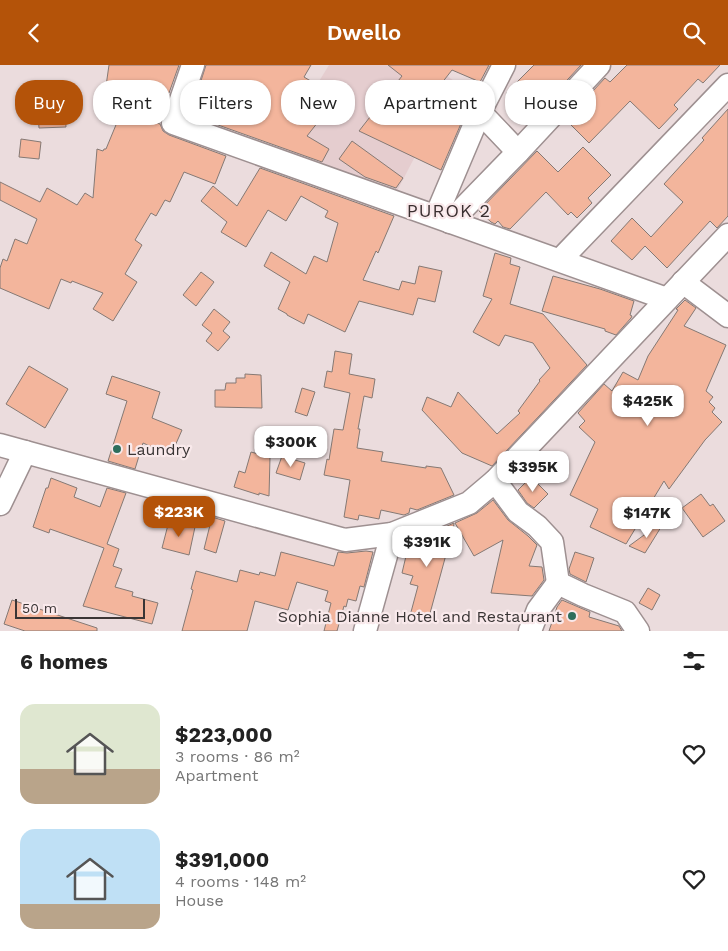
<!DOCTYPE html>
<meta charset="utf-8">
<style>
:root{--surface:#fff;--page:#f6f6f6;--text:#222;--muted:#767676;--accent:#b45309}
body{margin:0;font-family:"Work Sans",sans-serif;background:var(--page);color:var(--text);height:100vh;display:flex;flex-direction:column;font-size:19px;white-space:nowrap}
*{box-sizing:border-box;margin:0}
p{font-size:16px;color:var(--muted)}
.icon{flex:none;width:28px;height:28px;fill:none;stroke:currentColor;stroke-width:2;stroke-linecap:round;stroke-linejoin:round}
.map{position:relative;height:566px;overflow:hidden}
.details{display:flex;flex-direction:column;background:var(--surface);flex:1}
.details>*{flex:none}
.top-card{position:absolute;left:15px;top:15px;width:699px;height:45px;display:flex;gap:10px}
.scale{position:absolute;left:15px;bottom:12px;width:130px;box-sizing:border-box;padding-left:5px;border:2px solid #3a3535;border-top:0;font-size:14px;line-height:18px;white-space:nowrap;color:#3a3535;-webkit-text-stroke:4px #f9e9eb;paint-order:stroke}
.price{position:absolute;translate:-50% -42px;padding:0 11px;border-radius:10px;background:#fff;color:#222;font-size:16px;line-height:32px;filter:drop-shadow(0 1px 2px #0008)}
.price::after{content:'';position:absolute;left:50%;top:30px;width:15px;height:11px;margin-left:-8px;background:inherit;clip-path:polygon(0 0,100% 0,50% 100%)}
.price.on{background:var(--accent);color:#fff}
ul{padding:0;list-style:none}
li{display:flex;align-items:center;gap:15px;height:125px;padding:0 20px}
li span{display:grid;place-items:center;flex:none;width:140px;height:100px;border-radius:15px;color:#555}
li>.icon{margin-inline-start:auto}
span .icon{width:60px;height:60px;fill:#fffc;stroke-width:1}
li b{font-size:21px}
h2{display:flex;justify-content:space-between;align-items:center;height:60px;padding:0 20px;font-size:21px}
.chip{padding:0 18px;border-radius:20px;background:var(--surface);box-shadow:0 1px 4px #0004;font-size:18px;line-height:45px}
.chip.on{background:var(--accent);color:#fff}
header{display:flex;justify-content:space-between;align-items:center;height:65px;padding:0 20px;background:var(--accent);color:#fff;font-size:22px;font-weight:600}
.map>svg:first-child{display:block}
.built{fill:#e5cdcf}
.building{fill:#f3b59c;stroke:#857974}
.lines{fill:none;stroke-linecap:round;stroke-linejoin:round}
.minor-casing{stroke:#9e9091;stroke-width:25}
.minor{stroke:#fff;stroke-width:22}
.poi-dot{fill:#2e6e5c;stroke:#f9e9eb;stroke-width:2}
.labels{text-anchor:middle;stroke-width:4.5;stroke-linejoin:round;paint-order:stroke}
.poi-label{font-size:16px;fill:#3a3535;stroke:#f9e9eb;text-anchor:start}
.neighbourhood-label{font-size:18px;letter-spacing:1px;fill:#3a2f30;stroke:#f9e9eb}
</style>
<header><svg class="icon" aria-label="back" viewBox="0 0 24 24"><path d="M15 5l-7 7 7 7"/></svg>Dwello<svg class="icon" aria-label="search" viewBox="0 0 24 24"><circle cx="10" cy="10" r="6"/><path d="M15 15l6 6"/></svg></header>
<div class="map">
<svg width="728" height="566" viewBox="0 0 728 566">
<rect width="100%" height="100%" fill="#ebdcdd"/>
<path class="built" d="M329,0h103l22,16 -60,116 -120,-42z"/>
<g class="building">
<path d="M109,0h70l-10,28 -24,-3 -4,26 19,8 3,7 6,4 57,21 -11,28 -31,-12 -14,30 -5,-2 -9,16 -5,-3 -16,27 7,5 -17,29 12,8 -24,39 -20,-12 10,-16 -31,-12 -1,2 -10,-4 -12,30 -49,-21v-20l3,-9 4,2 8,-22 12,5 10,-25 -37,-19v-18l40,20 7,-14 30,17 8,-12 8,5 4,-49 6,2 1,-2h2l19,-46 -21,-3z"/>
<path d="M206,0h105l-7,12 10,6 -2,3 21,17 -26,33 22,13 -7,13 -132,-47z"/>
<path d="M388,0h101l-9,17 -28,-12 -18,23 6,5 -6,8 29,13 -22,51 -82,-39 43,-55z"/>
<path d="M534,0h47l-49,53 -26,-25z"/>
<path d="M627,0h93l-17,18 -5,-4 -24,26 4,4 -19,20 -29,-28 -41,42 -23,-23 39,-42 5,4z"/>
<path d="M728,44v107l-11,12 -7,-7 -43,47 -22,-22 -13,14 -21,-19 21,-23 19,19 32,-35 -19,-18 40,-44 -2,-2z"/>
<path d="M65,47l1,15 -27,1 -1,-14z"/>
<path d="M21,74l20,3 -2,17 -20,-2z"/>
<path d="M352,76l51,37 -7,10 -31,-11 -26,-18z"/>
<path d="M583,82l28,28 -23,23 4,5 -15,15 -6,-6 -3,3 -22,-23 -36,37 -7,-2 -5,-6 -3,3 -4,-2 -12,-11 58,-60 21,21z"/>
<path d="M260,103l134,48 -16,37 -2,-2 -13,29 36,10 3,-9 13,3 4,-18 23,5 -7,31 -17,-4 -5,17 -54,-14 -14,31 -37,-18 -4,10 -17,-9v-1l-9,-5 12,-27 -26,-16 7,-14 35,22 8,-18 13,6 11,-39 -13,-6 3,-6 -27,-15 -15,25 -18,-11 -22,37 -25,-15 6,-10 -26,-21 12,-15 24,20z"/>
<path d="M495,188l16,5 -1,6 10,3 -10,37 33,10 44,51 -95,101 -30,-13 -40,-43 5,-13 24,10 7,-15 39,42 23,-21 -2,-2 22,-30 -1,-1 11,-12 -17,-25 -28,-8 -6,11 -26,-14 19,-33 -9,-3z"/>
<path d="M201,207l13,10 -18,24 -13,-11z"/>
<path d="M553,211l47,13 34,12 -4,14 2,1 -1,2 -15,17 -11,-4v-2l-63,-18z"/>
<path d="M685,235l11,8 -12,18 42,19 -20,46 7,6 -4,5 6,6 -3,4 10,10 -17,18 -36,49 -5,-8 -38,63 -36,-17 8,-18 -28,-14 25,-53 -16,-15 6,-6 -7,-8 26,-29 8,7 11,-19 15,8 10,-24 30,-46 -2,-1z"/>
<path d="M214,244l16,13 -7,9 7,6 -12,14 -12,-10 6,-8 -10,-8z"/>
<path d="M335,286l17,3 -3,20 26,5 -3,19 -8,-2 -6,33h2l-3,19 26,4 -2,9 45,7v-2l15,2 13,27 -37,15 -7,-2 -1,5 -5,2 -23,-5 -2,9 -20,-4 -1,5 -14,-3 6,-37 -26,-5 3,-16 2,1 5,-31 9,1 7,-37 -26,-6 3,-16 5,1z"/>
<path d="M29,301l39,23 -23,39 -39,-24z"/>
<path d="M245,309l16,1 1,33 -47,-1v-17h10l1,-7h10v-5h9z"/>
<path d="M112,311l48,16 -8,26 30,12 -11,25 -28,-12 -8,26 -27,-8 19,-60 -21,-7z"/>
<path d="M302,323l13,4 -8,24 -12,-4z"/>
<path d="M251,387l19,5 -1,39 -10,-3v2l-25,-8 5,-16 6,2z"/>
<path d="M282,391l23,7 -5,17 -24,-7z"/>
<path d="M531,412l17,17 -14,14 -7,-5 -9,-13z"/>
<path d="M51,413l26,10 -3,9 26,10 7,-19 19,5 -19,51 12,5 -6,17 9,3 -7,18 18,5 -1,4 26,7 -6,21 -69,-18 21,-58 -54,-19 -1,4 -16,-6 13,-39h2z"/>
<path d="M701,429l9,12 3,-2 12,17 -22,16 -21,-29z"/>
<path d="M493,435l15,20 20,16 9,9 -8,21 13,1 2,13 -12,16 -41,-3 12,-53 -29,16 -19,-33 22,-10z"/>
<path d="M212,452l13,4 -9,32 -12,-4z"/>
<path d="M666,454l-21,34 -16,-7z"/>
<path d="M169,456l26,6 -6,28 -27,-7z"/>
<path d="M454,458l-3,28h-4l-18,66 -18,-5 7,-26 -8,-2 3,-8 -11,-3 4,-17h2l4,-16 5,-2 19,4 2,-12z"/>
<path d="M366,486l7,1 -9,35 -4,-1 -4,15 -8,-2 -2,8 -2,-1 -7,25h-13l7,-28 -6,-2 3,-10 -31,-9 -9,28 -33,-9 -8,30h-65l11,-41 -2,-1 5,-18 41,11 3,-12 19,5 1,-3 15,4 6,-24 53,14 4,-14 9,1z"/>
<path d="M575,487l19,6 -8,24 -16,-8 -1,-5z"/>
<path d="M648,523l12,7 -8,15 -13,-7z"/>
<path d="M12,535l85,28v3h-72l-21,-7z"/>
<path d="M562,535l28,12 -1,5 30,9 3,5h-73l8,-24z"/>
</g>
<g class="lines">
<g class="minor-casing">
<g id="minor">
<path d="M193,0l-20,58 494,176"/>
<path d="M504,0l-24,47 38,40"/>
<path d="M436,151l44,-104"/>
<path d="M450,157l68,-70 81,-87"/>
<path d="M560,195l168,-175"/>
<path d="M683,217l45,34"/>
<path d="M0,380l345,95 47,-6 77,-31 26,-22 233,-246"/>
<path d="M495,416l23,31 19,14 15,16 6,41 25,12 42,17 13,19"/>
<path d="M0,439l25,-52"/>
<path d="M365,566l27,-97"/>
<path d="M530,566l8,-21 20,-27"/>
</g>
</g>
<use href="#minor" class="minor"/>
</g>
<g class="poi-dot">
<circle cx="117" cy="384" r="5"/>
<circle cx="572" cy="551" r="5"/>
</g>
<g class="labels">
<g class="poi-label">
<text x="127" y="390">Laundry</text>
<text x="562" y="557" text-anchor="end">Sophia Dianne Hotel and Restaurant</text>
</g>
<g class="neighbourhood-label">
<text x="449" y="152">PUROK 2</text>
</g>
</g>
</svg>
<div class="scale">50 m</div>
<b class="price" style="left:648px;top:362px">$425K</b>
<b class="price" style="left:291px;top:403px">$300K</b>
<b class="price" style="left:533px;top:428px">$395K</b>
<b class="price on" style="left:179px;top:473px">$223K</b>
<b class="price" style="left:647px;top:474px">$147K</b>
<b class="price" style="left:427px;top:503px">$391K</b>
<div class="top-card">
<a class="chip on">Buy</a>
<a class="chip">Rent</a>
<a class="chip">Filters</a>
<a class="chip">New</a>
<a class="chip">Apartment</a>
<a class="chip">House</a>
</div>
</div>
<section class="details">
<h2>6 homes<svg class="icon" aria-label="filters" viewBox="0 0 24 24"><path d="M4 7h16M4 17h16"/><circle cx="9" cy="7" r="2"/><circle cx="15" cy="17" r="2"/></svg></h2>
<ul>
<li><span style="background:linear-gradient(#dfe7d0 65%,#b9a48a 0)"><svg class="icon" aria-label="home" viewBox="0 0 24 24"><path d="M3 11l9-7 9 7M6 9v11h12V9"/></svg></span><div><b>$223,000</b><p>3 rooms · 86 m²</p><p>Apartment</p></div><svg class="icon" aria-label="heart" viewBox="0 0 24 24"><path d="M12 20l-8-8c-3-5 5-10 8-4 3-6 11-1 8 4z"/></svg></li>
<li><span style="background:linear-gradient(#bfe0f5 75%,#b9a48a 0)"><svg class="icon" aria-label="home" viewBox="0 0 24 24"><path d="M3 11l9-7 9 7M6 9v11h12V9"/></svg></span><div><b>$391,000</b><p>4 rooms · 148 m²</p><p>House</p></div><svg class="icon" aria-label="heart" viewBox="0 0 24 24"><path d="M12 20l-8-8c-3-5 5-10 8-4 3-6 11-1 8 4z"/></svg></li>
</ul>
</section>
